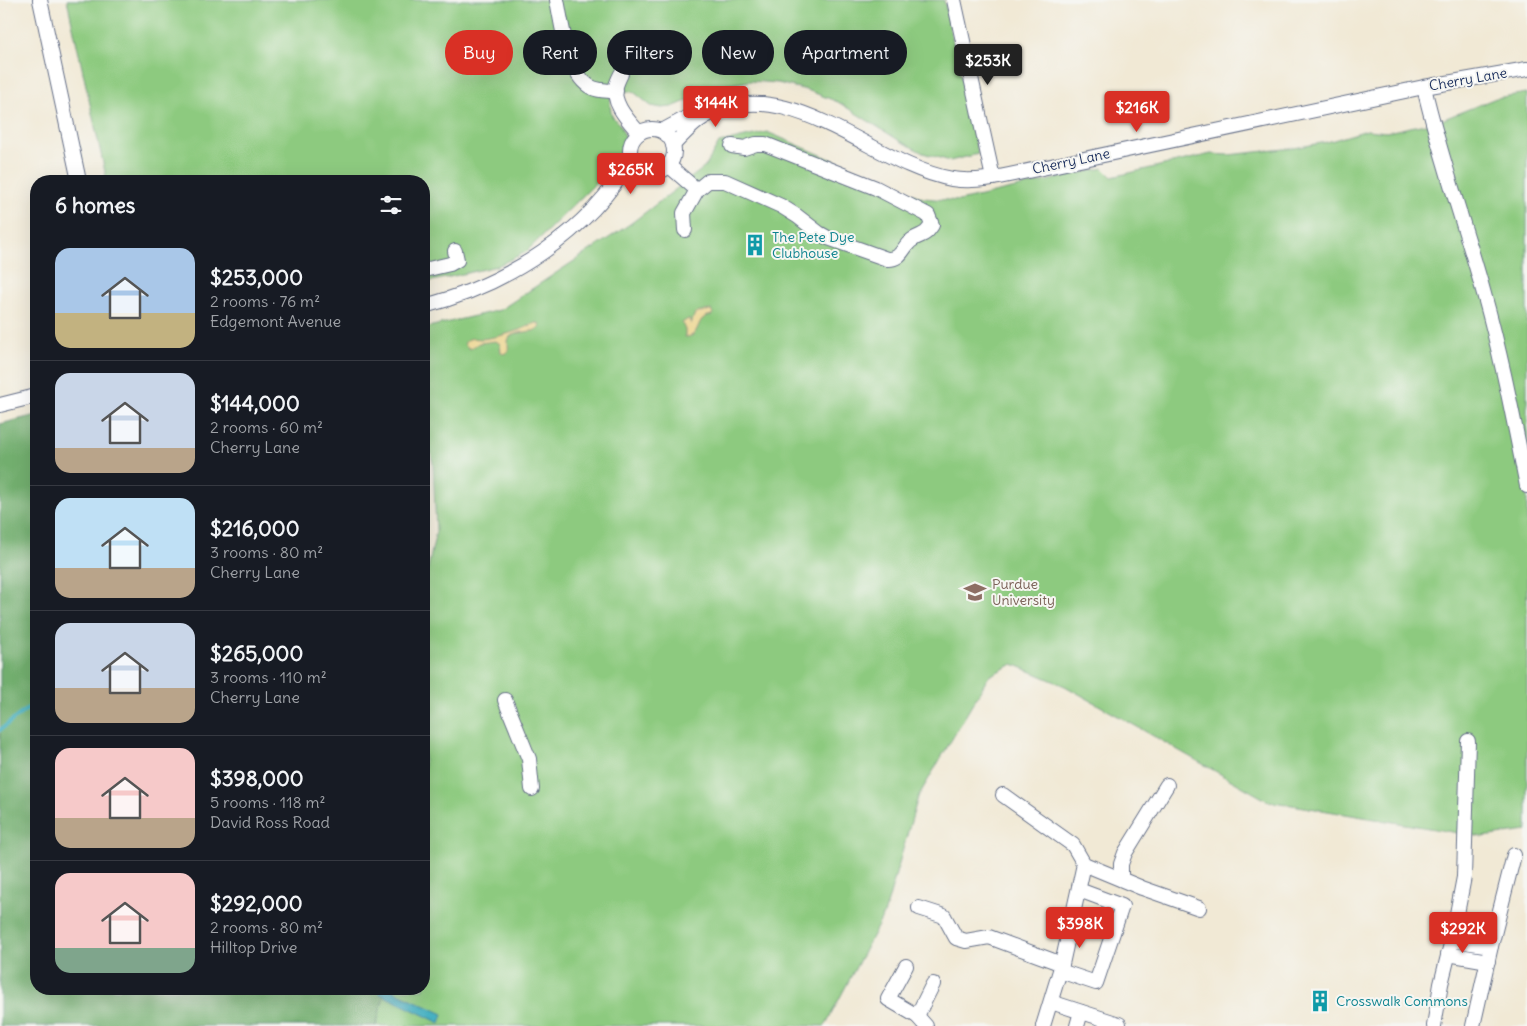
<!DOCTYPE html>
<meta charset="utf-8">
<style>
:root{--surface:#171b24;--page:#242831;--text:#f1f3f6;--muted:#9ea1a6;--line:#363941;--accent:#d93025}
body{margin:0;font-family:Delius,sans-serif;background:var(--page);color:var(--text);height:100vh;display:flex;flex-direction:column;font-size:19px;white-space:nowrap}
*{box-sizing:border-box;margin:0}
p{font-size:16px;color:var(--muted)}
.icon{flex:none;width:28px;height:28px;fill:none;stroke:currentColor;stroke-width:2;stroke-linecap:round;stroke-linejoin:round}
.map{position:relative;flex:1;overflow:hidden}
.side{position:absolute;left:30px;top:175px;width:400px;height:820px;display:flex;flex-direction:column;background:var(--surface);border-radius:20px;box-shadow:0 5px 20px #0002}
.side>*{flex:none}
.top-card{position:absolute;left:445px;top:30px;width:475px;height:45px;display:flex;gap:10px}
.price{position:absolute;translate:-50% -42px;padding:0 11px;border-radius:5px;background:var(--accent);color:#fff;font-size:16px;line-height:32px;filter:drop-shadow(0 1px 2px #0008)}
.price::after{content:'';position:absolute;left:50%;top:30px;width:15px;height:11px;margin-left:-8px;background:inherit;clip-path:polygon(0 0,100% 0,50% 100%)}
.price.active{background:#222;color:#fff}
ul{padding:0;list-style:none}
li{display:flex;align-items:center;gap:15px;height:125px;padding:0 25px}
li+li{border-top:1px solid var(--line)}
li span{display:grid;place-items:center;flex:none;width:140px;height:100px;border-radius:15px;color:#555}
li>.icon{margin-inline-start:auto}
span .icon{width:60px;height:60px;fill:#fffc;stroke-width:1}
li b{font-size:21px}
h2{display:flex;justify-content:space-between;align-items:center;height:60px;padding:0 25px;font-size:21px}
.tag{padding:0 18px;border-radius:22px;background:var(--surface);box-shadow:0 5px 20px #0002;font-size:18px;line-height:45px}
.tag.active{background:var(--accent);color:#fff}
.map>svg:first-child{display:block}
.green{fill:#8dca7f;stroke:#547c6e}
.forest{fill:#72ae6e;stroke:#466e66}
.sand{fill:#eeda9e;stroke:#84847e}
.water{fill:#41aec0;stroke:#2e6e8f}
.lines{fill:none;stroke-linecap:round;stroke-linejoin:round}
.stream{stroke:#41aec0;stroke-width:4}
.minor-casing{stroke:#667088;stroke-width:16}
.minor{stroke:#fff;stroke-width:14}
.labels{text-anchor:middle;stroke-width:4;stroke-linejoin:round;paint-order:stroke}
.street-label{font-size:14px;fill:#1b2f5e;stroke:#f6f6f2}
.culture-label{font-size:14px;fill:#0d838f;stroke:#f6f6f2;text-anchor:start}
.education-label{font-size:14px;fill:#785e54;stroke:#f6f6f2;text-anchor:start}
</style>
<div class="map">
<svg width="1527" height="1026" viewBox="0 0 1527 1026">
<rect width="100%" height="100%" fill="#f6f6f2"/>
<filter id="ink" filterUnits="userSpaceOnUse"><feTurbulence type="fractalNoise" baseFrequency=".02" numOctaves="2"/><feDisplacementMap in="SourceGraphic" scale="10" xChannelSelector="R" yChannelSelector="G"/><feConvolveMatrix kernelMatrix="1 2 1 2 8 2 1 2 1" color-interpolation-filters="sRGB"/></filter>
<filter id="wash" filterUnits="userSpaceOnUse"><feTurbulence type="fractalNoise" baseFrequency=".0096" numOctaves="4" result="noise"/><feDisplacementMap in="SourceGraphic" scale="20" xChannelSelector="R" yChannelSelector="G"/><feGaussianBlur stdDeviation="1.12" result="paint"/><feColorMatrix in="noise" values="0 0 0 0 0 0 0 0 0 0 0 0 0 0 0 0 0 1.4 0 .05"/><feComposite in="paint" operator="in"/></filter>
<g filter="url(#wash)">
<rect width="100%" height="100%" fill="#f1e9d5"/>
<g class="green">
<path d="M67,0h877l34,154 -28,7 -27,-8 -23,-12 -62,-39 -31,-12 -29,-7 -28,-2 -24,4 -54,22 -10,1 -11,-2 -16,-13 -6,-2 -18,3 -1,11 2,11 8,9 6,13 -2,12 -14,19 -84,83 -29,14 -73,17v-102h-317z"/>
<path d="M1527,93v738l-45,6 -214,-36 -203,-115 -52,-22 -24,12 -71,121 -33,115 -60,114h-449l10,-37h38v-402l12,-56 -3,-68 -9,-40v-95l76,-18 130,-86 75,-57 14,-24 48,-11 156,66 36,3 144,-33 9,9 99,-23 17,1 66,-7 33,-6 40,-12 20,2 52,-11 57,-23z"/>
</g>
<path class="forest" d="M36,415v574h350l-10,37h-376v-602z"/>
<g class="sand">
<path d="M711,310l2,3 -1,2c-3,1 -6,1 -8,3 -7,3 -5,20 -19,19v-7l-3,-7 6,-4 2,1 1,4 4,-11z"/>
<path d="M535,323h4l1,4 -3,3c-6,2 -25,2 -28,8 -2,3 0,9 -1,13l-4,3 -3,-1 -1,-9 -4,-3 -17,2 -9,6 -6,-5 3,-4c6,-3 9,-1 15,-1 17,-2 38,-8 53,-16z"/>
</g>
<path class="water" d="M381,989h9l53,25 -3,9 -62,-30z"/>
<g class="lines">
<g class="stream">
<path d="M424,490l2,26 -2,12"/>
<path d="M0,730l36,-28"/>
</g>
</g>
</g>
<g filter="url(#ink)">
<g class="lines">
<g class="minor-casing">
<g id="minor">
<path d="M40,0l39,181"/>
<path d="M557,0c5,24 10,72 32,86 8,5 18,5 27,5"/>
<path d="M954,0l39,178"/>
<path d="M621,74c-2,4 -4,8 -5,12 -5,17 13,35 23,47"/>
<path d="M1424,87c16,70 41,138 60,207 18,64 30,128 43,192"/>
<circle cx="652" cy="151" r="22"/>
<path d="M662,131l39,-21"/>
<path d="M673,145c10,-10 19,-21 31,-28 84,-48 168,48 248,62 19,3 39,0 57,-4l415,-88 103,-18"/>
<path d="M668,165l29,25"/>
<path d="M685,230l-1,-17 13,-23 11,-9h17l56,25 16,10 22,17 9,5 59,21c15,1 15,-12 25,-19 11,-7 12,-3 20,-15l-4,-10 -52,-27 -111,-44h-9l-12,4 -12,-2"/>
<path d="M424,270l26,-6 7,-4 -2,-9"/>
<path d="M424,306c83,-21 164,-73 208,-148"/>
<path d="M0,405l36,-9"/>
<path d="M505,700l24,59 3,30"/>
<path d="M1003,795l70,50 11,19 58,24 57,20"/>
<path d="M1121,879v-15l4,-11 42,-68"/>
<path d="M919,908l25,8 12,22 10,3 23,-4 73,27"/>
<path d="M1452,940l39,6"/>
<path d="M1448,954l40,7"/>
<path d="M906,966l-18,33 29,17 9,10"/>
<path d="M1060,971l36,12 26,-77 -43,-16"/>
<path d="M1051,1002l68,22v2"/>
<path d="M917,1016l16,-32"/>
<path d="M1043,1026l19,-62 22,-100"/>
<path d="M1077,1026l4,-14"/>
<path d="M1434,1026l7,-42 11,-44 12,-63 4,-136"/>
<path d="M1473,1026l18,-80 23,-91"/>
</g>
</g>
<use href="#minor" class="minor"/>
</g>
</g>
<defs>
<g id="building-bare" transform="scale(1.725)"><path d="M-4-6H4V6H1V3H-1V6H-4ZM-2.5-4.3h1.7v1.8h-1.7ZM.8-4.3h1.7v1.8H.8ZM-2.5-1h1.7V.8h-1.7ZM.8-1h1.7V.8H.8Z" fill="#0f9aa8" stroke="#f6f6f2" stroke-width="2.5" paint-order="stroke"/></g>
<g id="university-bare" transform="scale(1.725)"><path d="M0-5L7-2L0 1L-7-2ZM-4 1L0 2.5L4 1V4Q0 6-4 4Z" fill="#8d6e63" stroke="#f6f6f2" stroke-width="2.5" paint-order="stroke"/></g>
</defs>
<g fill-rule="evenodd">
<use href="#building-bare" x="755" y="245"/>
<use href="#university-bare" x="975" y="592"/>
<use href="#building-bare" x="1320" y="1001"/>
</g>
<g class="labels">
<g class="street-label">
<text transform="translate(1468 79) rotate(-10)" y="5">Cherry Lane</text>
<text transform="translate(1071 161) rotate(-12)" y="5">Cherry Lane</text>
</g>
<g class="culture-label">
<text x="772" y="242">The Pete Dye<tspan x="772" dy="16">Clubhouse</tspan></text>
<text x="1336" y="1006">Crosswalk Commons</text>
</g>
<g class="education-label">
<text x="992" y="589">Purdue<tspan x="992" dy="16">University</tspan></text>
</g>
</g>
</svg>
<b class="price active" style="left:988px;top:86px">$253K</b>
<b class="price" style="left:716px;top:128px">$144K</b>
<b class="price" style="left:1137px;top:133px">$216K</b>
<b class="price" style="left:631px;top:195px">$265K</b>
<b class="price" style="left:1080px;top:949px">$398K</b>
<b class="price" style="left:1463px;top:954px">$292K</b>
<div class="top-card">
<a class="tag active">Buy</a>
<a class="tag">Rent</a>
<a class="tag">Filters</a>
<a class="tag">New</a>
<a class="tag">Apartment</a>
</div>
<section class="side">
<h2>6 homes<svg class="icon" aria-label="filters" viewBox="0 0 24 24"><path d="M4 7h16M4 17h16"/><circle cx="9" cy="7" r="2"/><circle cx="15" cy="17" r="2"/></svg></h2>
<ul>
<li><span style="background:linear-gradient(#a9c7e8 65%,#c2b280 0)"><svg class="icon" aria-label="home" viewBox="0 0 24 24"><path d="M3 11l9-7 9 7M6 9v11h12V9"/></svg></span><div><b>$253,000</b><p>2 rooms · 76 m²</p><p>Edgemont Avenue</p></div></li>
<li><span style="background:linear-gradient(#c9d6e8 75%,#b9a48a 0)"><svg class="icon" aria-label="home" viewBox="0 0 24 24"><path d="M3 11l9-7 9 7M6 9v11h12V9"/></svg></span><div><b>$144,000</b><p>2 rooms · 60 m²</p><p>Cherry Lane</p></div></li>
<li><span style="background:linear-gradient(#bfe0f5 70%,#b9a48a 0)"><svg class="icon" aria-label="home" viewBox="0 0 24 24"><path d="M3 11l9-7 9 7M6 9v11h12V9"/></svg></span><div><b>$216,000</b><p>3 rooms · 80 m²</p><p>Cherry Lane</p></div></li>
<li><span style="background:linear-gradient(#c9d6e8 65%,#b9a48a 0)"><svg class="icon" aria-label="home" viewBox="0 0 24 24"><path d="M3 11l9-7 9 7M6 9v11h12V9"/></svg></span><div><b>$265,000</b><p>3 rooms · 110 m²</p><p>Cherry Lane</p></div></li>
<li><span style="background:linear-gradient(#f6c9c9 70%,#b9a48a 0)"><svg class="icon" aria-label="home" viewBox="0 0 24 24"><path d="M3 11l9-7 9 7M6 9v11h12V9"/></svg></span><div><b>$398,000</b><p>5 rooms · 118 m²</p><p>David Ross Road</p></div></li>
<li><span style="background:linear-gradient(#f6c9c9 75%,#7fa58c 0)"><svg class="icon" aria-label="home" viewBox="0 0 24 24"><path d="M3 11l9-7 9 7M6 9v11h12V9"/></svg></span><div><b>$292,000</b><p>2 rooms · 80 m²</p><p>Hilltop Drive</p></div></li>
</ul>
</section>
</div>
